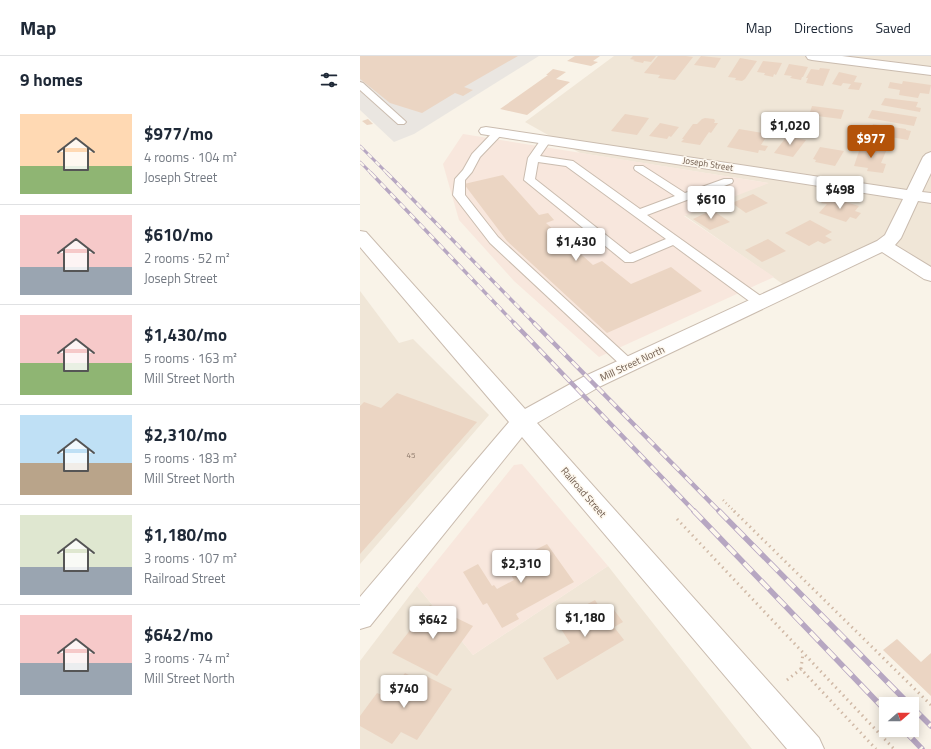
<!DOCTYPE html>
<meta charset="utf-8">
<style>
:root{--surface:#fff;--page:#f2f2f3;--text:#1f2937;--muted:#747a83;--line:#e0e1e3;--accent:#b45309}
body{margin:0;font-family:"Titillium Web",sans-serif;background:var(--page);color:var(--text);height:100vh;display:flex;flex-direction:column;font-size:15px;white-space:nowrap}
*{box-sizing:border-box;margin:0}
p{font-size:13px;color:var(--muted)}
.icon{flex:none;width:22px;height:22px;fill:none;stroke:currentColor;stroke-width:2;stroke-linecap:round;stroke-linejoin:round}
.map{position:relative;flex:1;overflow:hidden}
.drawer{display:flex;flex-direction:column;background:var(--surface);width:360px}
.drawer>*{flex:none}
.needle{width:26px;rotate:70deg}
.buttons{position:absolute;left:519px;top:641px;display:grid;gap:8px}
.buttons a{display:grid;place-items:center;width:40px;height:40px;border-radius:0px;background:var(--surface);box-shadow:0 2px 10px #0003;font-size:20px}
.price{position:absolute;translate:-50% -34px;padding:0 9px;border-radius:4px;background:#fff;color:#222;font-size:13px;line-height:26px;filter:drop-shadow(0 1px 2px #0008)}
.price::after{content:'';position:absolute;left:50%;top:24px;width:12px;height:9px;margin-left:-6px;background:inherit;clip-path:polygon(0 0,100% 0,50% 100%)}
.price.current{background:var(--accent);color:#fff}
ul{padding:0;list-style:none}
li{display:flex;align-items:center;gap:12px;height:100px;padding:0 20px}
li+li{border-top:1px solid var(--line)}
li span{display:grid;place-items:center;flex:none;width:112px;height:80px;border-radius:0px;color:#555}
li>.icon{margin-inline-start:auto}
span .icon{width:48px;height:48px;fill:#fffc;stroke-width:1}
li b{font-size:17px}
h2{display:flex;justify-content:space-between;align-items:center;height:48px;padding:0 20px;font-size:17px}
header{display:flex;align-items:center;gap:24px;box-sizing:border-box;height:56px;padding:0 20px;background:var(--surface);border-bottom:1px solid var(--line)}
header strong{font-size:19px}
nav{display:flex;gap:22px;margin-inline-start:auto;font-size:14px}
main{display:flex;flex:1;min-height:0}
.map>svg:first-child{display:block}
.residential{fill:#f0e6d7}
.commercial{fill:#f8e7dd}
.industrial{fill:#eae6e1}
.building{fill:#ebd5c3}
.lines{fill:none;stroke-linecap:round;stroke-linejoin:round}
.service-casing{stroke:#cabcaf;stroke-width:2}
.minor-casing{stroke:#cabcaf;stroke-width:2}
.path-far1{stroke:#d0b9a6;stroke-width:2.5;stroke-dasharray:1 3;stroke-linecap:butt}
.path{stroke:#d0b9a6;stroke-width:3;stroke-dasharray:1.5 4;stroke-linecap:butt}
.service{fill:#fff;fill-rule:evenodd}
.minor{fill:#fff;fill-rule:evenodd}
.rail-far3-casing{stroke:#b7a7c2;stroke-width:3}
.rail-far2-casing{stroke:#b7a7c2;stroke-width:3.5}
.rail-far1-casing{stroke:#b7a7c2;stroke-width:4.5}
.rail-casing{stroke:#b7a7c2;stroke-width:5.5}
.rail-far3{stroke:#fdf7ed;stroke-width:2;stroke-dasharray:5.5;stroke-linecap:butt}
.rail-far2{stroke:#fdf7ed;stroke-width:2.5;stroke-dasharray:7;stroke-linecap:butt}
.rail-far1{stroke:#fdf7ed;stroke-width:3;stroke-dasharray:9;stroke-linecap:butt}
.rail{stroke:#fdf7ed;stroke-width:4;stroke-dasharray:12;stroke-linecap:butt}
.labels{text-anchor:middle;stroke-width:3;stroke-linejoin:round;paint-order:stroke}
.number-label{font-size:8px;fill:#8f7b6c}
.far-street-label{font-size:9px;fill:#705d4f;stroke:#fdf7ed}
.street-label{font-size:10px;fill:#705d4f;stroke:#fdf7ed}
</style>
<header>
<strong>Map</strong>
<nav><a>Map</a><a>Directions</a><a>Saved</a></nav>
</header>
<main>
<section class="drawer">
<h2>9 homes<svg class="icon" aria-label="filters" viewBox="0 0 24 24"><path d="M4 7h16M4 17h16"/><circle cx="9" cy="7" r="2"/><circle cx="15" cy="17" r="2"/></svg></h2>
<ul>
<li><span style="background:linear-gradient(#ffd9b3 65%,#8fb573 0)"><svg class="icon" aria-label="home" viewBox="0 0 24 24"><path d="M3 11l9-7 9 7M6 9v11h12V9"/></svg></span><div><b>$977/mo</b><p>4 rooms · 104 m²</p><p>Joseph Street</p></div></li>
<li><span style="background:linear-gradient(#f6c9c9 65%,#9aa5b1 0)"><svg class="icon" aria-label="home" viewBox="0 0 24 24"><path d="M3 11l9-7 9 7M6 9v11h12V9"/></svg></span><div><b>$610/mo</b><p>2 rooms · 52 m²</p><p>Joseph Street</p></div></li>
<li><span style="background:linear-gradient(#f6c9c9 60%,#8fb573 0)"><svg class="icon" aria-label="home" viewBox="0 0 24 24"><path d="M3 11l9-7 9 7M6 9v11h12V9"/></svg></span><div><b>$1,430/mo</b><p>5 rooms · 163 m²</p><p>Mill Street North</p></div></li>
<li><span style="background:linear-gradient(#bfe0f5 60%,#b9a48a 0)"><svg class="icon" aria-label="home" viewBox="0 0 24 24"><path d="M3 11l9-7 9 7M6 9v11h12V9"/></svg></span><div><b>$2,310/mo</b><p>5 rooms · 183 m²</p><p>Mill Street North</p></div></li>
<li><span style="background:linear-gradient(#dfe7d0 65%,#9aa5b1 0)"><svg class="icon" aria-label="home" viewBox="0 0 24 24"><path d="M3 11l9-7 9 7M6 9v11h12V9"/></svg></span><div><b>$1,180/mo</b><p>3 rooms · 107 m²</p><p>Railroad Street</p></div></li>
<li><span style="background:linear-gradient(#f6c9c9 60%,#9aa5b1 0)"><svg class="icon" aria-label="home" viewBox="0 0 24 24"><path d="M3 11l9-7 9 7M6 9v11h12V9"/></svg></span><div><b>$642/mo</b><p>3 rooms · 74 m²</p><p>Mill Street North</p></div></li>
</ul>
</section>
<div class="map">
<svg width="571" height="693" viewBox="0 0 571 693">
<rect width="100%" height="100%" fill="#f9f3e8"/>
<g class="residential">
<path d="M254,0h317v218l-48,-29 -93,44 -106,-74 84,-32 -188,-30 -55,-31z"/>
<path d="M0,235l39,52 14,-4 76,76 -129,149z"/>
<path d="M248,510l144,183h-392v-88l57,-75 56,69z"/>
</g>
<g class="commercial">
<path d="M103,78l306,49 -85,33 90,61 -175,80 -85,-76 -55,-61 -16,-56z"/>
<path d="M162,408l86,102 -135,89 -56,-69 97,-121z"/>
</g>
<path class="industrial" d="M0,0h179l-125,78 -20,8 -34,-32z"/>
<g class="building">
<path d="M0,0h158l-54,31 9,3 -10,6 -8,-3 -33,20 -32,-10 -30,-24z"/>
<path d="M215,0h25l-7,5 5,1 -7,4 -24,-5z"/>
<path d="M273,0h23l-5,6 -7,-1 -1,2 -10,-2 2,-1 -5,-1z"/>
<path d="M298,0h28l7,1 -18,23 -17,-2 2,-3 -16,-2z"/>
<path d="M341,0l20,2 -6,10 -21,-3z"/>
<path d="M380,2l17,3 -12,18 -3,2 -7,-1 1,-2 -8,-1z"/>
<path d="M403,5l19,2 -6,12 -2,-1 -1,3 -9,-2 1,-2 -8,-1z"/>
<path d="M429,8l19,3 -5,10h-1l-1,3 -11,-2 2,-2 -8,-1z"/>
<path d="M460,12l10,1 -7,17 -17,-3 2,-5h-2l5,-9 8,1z"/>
<path d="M193,13l13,3 -10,7 14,3 -43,33 -27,-6 48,-34h-2z"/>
<path d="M479,16l18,4 -3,6 8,1 -3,7 -11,-1 3,-5 -8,-1 -2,3 -9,-2z"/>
<path d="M543,25l28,4 -2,9 -9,-1 -2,5 -19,-3 1,-5 -12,-2 2,-6 12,2z"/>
<path d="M525,42l33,4 -2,5 5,1 -1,4 -39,-7z"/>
<path d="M452,50l32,4 -3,9 -32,-4z"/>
<path d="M512,54l45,7 -3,9 -46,-8z"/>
<path d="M265,58l24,4 -12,17 -26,-4z"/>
<path d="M345,62l9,1 1,2 -1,2h4l-7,10 -2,-1 -9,13 -19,-3 3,-3h-2l11,-15h4l5,-5z"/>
<path d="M8,63l5,5 -6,1 -5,-4z"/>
<path d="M300,67l19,4 -8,10 -2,-1 -2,3 -18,-3z"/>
<path d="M513,68l33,5v1l5,1 -3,9 -35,-6 2,-5 -4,-1z"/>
<path d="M379,73l29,5 -7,11 7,1 -3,5 -6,-1 -1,3 -31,-6z"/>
<path d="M427,80l19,4 -13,17 -19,-4z"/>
<path d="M501,89l26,4 -6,14 5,1 -3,9 -16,-2 1,-3 -14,-2z"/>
<path d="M460,91l24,4 -9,15 -20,-4 1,-2 -3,-1z"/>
<path d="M143,119l36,40 9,-2 6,7 -8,3 47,42 9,-4 29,23 40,-17 31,24 -95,42 -100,-92 -43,-57z"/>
<path d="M393,138l15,9 -22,10 -14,-10z"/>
<path d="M466,142l5,1 1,-1 27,8 -4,5 6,2 -5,6 -6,-2 -4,5 -27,-9 8,-9 -6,-1z"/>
<path d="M352,154l18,12 -20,8 -17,-11z"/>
<path d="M450,164l22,12 -7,4 7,4 -8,4 -6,-3 -9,5 -24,-13z"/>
<path d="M408,183l18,12 -24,11 -17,-12z"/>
<path d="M37,337l80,29 -117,132v-148l4,-4 17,6z"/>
<path d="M187,488l27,38 -58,32 3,5 -17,9 -15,-25 -4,2 -20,-33 15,-8 14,22 2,-1 3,4 17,-9 -9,-15z"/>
<path d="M235,544l7,11 9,-5 12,16 -9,5 10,13 -67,40 -14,-22 27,-15 -14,-22z"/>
<path d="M70,549l43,21 -36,50 -45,-23z"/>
<path d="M537,583l24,23 10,-9v43l-48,-46z"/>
<path d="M45,617l17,9 4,-6 26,13 -35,51 -16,-8 -9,12 -32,-18v-10l17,-23 10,4z"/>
</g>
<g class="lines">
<g class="service-casing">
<g id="service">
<path d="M0,26l3,1 41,37 2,2 -2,2h-6l-38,-34z"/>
<path d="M138,74l5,3 -23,24 -8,15 -7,8v15l33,42 136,125 2,3 -2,3 -5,2 -5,-2 -134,-125 -37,-48 2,-16 8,-9 9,-16 22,-23z"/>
<path d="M186,81l5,3 -11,16 33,5 67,48 35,-13 -40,-26 -1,-2 1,-2h8l42,27 39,-14h8l1,2 -1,2 -85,32 119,85 2,3 -2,3h-10l-83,-61 -40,17h-8l-101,-82 4,-22 14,-20zM178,106l28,4 100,73 -36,15 -95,-75z"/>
</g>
</g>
<g class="minor-casing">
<g id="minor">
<path d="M446,0h36l89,11v8l-119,-15 -4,-1z"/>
<path d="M126,71l421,63 16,-33 3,-3 5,-2v21l-9,19 9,1v10l-13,-2 -17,37 -6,7 36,22v14l-7,-2 -42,-27 -283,135 -62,36 282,315 5,11h-37l-265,-312 -152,189 -10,3v-32l149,-175 -149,-175v-16l6,1 159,177 58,-32 294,-136 8,-6 18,-36 -422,-65 -2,-3 2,-3z"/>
</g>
</g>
<path class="path-far1" d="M363,444l12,12"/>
<g class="path">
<path d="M374,455l197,194"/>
<path d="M317,463l217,230"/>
<path d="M441,613l2,-16"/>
<path d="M427,624l14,-11 75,80"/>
</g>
<use href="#service" class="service"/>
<use href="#minor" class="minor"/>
<g class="rail-far3-casing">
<g id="rail-far3">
<path d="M0,90l28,28"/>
<path d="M0,106l12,12"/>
</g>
</g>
<g class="rail-far2-casing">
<g id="rail-far2">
<path d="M11,117l144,151"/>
<path d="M27,117l148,151"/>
</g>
</g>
<g class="rail-far1-casing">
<g id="rail-far1">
<path d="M154,267l181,189"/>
<path d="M174,267l186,189"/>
</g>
</g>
<g class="rail-casing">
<g id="rail">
<path d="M334,455l192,200"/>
<path d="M359,455l190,193"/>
<path d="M552,651l19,19"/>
<path d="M544,674l18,19"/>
</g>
</g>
<use href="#rail-far3" class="rail-far3"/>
<use href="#rail-far2" class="rail-far2"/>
<use href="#rail-far1" class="rail-far1"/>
<use href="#rail" class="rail"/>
</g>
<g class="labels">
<g class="number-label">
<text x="51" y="402">45</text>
</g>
<g class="far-street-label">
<text transform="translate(348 108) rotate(9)" y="3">Joseph Street</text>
</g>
<g class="street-label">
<text transform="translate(272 307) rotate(-25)" y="4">Mill Street North</text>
<text transform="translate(224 436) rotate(49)" y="4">Railroad Street</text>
</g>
</g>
</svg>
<div class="buttons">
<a><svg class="needle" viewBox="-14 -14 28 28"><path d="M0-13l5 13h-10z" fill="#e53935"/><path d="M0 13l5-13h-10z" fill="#747a83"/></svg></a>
</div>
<b class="price" style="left:430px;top:90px">$1,020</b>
<b class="price current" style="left:511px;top:103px">$977</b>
<b class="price" style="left:480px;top:154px">$498</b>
<b class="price" style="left:351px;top:164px">$610</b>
<b class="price" style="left:216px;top:206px">$1,430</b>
<b class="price" style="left:161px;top:528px">$2,310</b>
<b class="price" style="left:225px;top:582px">$1,180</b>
<b class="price" style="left:73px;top:584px">$642</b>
<b class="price" style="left:44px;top:653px">$740</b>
</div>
</main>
